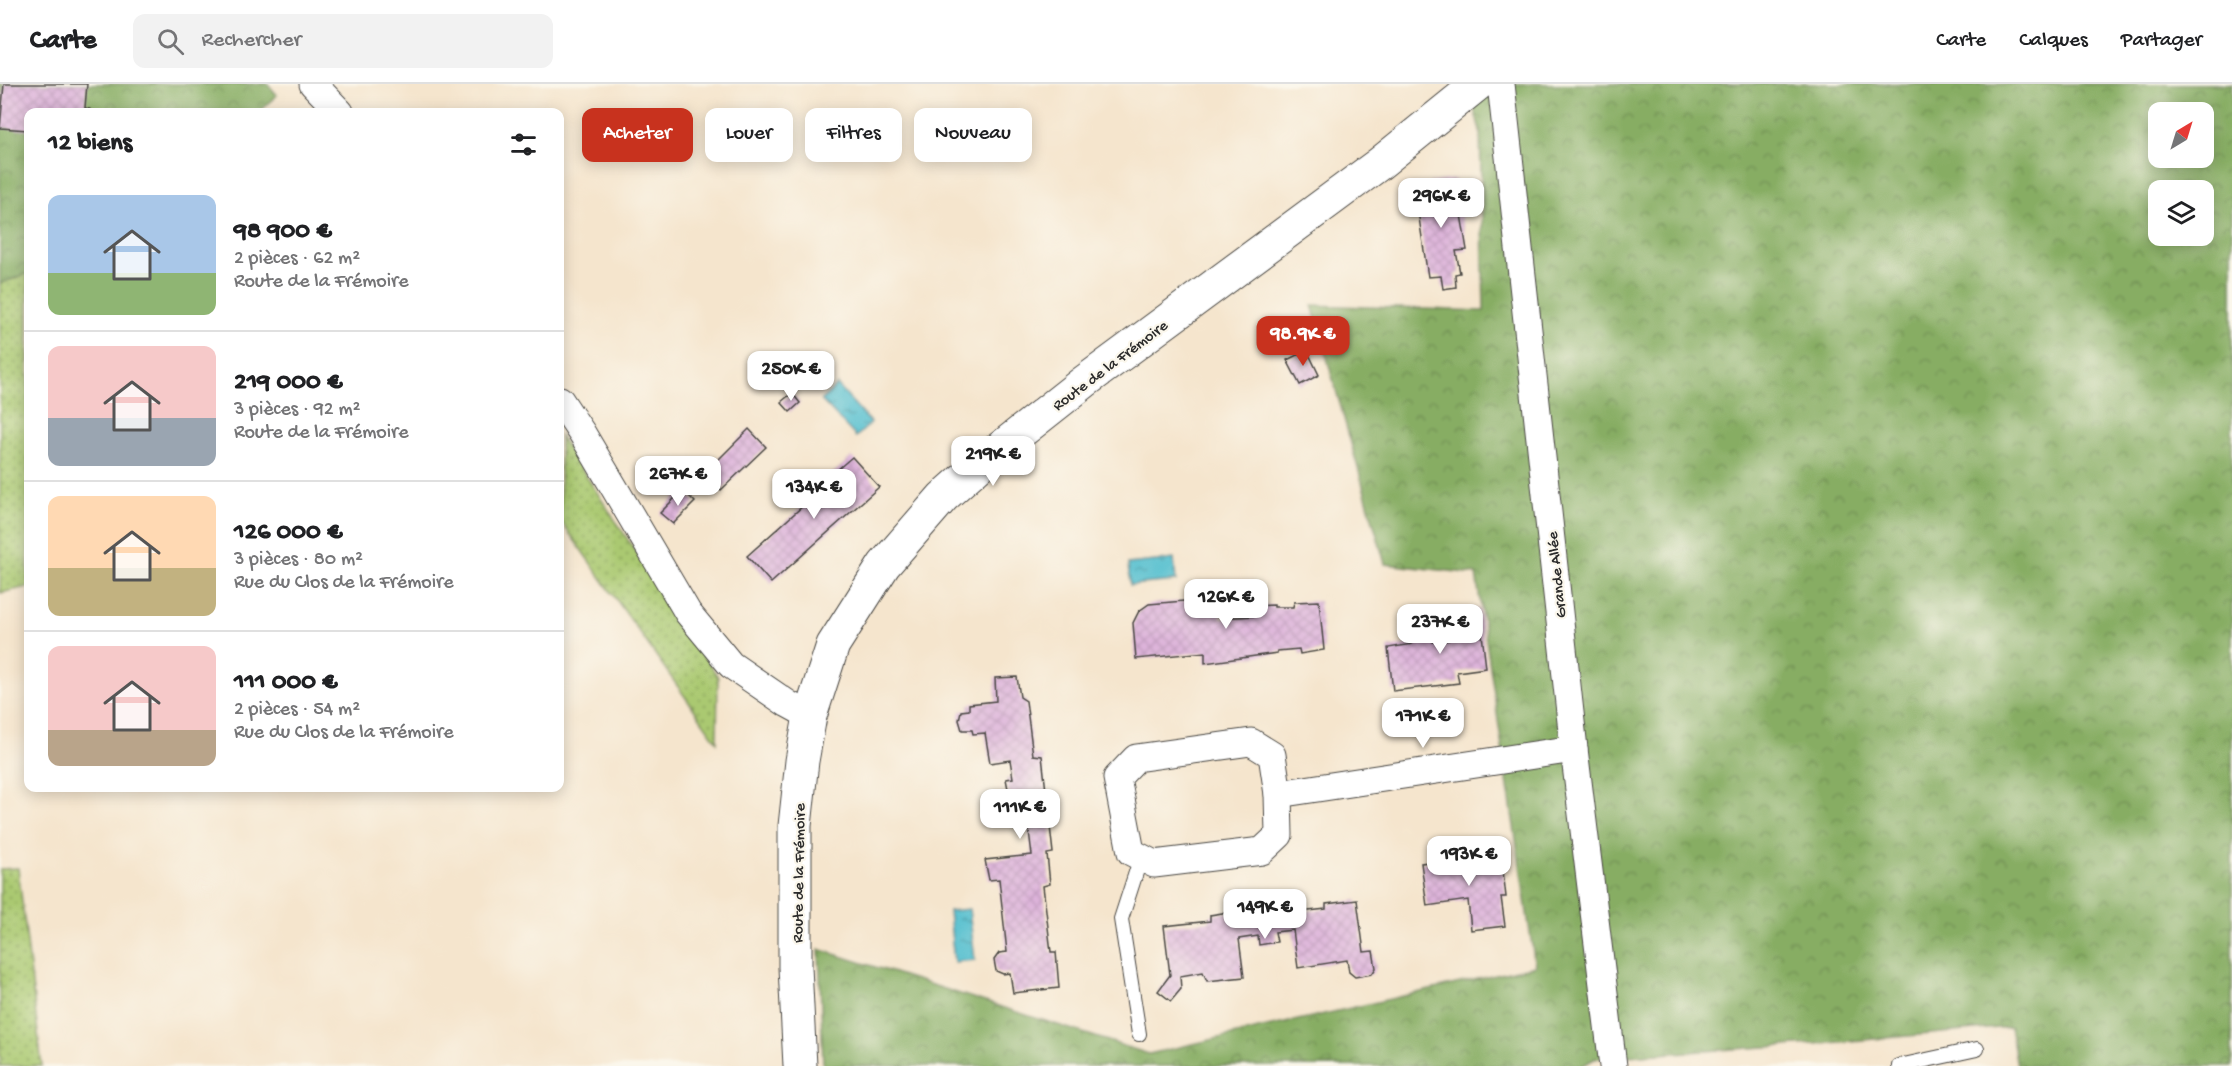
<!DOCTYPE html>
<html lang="fr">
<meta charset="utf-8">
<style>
:root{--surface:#fff;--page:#f2f2f2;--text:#202124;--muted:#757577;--line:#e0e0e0;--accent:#c8321e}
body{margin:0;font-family:"Gochi Hand",sans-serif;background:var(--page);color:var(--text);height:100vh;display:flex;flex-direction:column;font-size:22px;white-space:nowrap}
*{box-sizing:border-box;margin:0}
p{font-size:20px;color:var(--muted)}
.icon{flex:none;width:33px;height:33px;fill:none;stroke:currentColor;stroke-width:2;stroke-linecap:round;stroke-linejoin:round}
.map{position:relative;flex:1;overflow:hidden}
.side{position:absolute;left:24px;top:24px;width:540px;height:684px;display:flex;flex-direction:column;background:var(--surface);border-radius:12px;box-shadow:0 3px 15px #0003}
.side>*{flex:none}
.banner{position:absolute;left:582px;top:24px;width:570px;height:54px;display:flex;gap:12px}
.needle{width:39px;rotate:38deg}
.tools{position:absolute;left:2148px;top:18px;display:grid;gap:12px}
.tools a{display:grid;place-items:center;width:66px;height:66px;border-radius:12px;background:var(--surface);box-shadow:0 3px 15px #0003;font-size:30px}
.price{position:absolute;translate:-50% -51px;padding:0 14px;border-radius:12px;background:#fff;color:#222;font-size:20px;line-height:39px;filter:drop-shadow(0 2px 3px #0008)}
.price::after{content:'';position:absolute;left:50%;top:36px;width:18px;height:14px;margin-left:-9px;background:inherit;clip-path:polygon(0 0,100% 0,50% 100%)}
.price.current{background:var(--accent);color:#fff}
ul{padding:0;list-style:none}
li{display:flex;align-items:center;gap:18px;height:150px;padding:0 24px}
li+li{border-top:2px solid var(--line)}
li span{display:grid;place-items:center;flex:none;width:168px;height:120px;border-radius:12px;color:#555}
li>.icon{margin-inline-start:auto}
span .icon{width:72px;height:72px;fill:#fffc;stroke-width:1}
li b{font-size:26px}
h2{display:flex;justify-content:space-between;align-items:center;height:72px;padding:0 24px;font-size:26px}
.pill{padding:0 21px;border-radius:12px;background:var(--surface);box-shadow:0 3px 15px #0003;font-size:21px;line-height:54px}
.pill.current{background:var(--accent);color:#fff}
header{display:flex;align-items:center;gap:36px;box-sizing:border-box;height:84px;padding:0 30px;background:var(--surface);border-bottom:2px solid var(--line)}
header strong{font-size:28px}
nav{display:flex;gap:33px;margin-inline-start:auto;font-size:21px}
.search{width:420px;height:54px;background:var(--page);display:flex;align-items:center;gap:15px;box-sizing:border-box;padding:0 21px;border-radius:12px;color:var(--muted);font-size:22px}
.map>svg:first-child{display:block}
.grass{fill:url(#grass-dots);stroke:#6a7a4e;stroke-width:1.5}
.forest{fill:url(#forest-crowns);stroke:#596c47;stroke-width:1.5;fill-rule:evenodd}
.water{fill:url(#water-ripples);stroke:#40757d;stroke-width:1.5}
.building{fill:url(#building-cross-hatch)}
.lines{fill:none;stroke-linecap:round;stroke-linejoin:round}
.service-casing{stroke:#494743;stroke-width:16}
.minor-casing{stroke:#494743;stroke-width:29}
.tertiary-casing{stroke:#494743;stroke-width:35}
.service{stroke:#fff;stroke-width:14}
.minor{stroke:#fff;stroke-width:27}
.tertiary{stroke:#fff;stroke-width:33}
.labels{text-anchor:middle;stroke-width:4.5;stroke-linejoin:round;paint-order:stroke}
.street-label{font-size:16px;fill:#2b2b2b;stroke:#fbf7ec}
</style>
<header>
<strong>Carte</strong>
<div class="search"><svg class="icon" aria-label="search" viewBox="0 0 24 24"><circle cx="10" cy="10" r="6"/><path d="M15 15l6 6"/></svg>Rechercher</div>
<nav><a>Carte</a><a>Calques</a><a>Partager</a></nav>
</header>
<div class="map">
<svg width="2232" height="982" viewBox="0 0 2232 982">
<defs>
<pattern id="grass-dots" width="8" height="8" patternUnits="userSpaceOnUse" patternTransform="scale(1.5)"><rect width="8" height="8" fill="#aac971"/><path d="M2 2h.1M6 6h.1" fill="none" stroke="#8ba35d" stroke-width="1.8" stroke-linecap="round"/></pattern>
<pattern id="forest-crowns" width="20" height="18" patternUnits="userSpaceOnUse" patternTransform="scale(1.5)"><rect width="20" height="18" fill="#87ad63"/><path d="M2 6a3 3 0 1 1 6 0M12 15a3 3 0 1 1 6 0" fill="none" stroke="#6f8d52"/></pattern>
<pattern id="water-ripples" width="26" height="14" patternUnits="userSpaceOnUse" patternTransform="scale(1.5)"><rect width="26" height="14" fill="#54bfcf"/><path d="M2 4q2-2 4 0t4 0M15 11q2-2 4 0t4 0" fill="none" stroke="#469ba8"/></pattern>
<pattern id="building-cross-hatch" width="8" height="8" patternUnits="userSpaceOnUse" patternTransform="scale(1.5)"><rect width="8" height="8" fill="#ddb3da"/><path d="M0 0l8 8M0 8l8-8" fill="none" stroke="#be9abb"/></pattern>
</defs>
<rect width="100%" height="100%" fill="#fbf7ec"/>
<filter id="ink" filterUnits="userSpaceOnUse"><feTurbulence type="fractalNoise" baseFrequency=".0167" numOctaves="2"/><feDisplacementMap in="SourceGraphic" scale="12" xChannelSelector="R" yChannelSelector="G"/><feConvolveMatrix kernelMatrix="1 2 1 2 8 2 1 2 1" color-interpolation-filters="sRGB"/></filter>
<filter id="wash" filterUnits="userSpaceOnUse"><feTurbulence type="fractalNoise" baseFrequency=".008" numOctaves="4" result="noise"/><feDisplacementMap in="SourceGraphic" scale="24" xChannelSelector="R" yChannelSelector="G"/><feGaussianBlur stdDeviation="1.35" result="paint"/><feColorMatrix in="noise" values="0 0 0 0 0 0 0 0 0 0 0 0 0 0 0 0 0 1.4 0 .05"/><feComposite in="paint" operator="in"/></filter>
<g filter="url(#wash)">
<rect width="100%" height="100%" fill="#f5e5cd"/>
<g class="grass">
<path d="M28,189v314l-28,6v-309z"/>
<path d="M560,352l158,241 -1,65 -157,-222z"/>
<path d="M18,784l24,198h-42v-197z"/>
</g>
<g class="forest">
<path d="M0,0h268l9,11 -18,17h-231v161l-28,11z"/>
<path d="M1467,0h765v982h-215l-7,-39 -181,16 -233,15 -14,8h-759l-4,-117 330,105 386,-88 -59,-392 -91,-10 -73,-259 172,6 -4,-181zM2158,28h46v46h-46zM2158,106h46v46h-46z"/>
</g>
<g class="water">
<path d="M837,301l34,38 -15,14 -35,-37z"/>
<path d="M1174,475l2,22 -46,4 -2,-21z"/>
<path d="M969,825l6,51 -21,2 -5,-51z"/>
</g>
<g id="blocks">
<g class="building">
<path d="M4,0h83l-2,24 5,1v3h-62v18l-28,-2z"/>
<path d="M1455,95l12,71 -11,1 4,22 -5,1 1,13 -13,2 -2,-13 -13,1 -14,-92z"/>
<path d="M1307,266l12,25 -19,10 -13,-25z"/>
<path d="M792,309l8,10 -10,9 -9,-10z"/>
<path d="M749,345l17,18 -45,43 -16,-17z"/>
<path d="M852,373l27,30 -108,96 -24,-27 86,-77 -3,-3z"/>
<path d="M683,406l12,12 -22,22 -13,-11z"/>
<path d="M1219,514l2,20 34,-2 -1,-10 20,-1v2h19l1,-5 25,-1 5,49 -24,4 -1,-5 -22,2v2l-72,10v-11l-69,7 -3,-36 6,-12 10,-7z"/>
<path d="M1479,525l7,59 -29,4 2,11 -66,8 -5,-43 24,-4 1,-4 19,-3 1,5 16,-2 -4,-27z"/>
<path d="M1017,593l3,20 6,4 7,54 9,1 11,97 -6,1 3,30 -7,2 8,66h5l3,36 -46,5 -3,-20 -7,1 -7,-3 -2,-11 5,-7 8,-1 -8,-73 -10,1 -4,-20 47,-5 -4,-32 -13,2 -4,-30 -2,-1 -3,-15 7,-1 -3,-18 -20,3 -5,-30 -12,1 -1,-4h-10l-3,-10 2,-9 8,-1v-6l27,-3 -1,-23z"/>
<path d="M1501,769l5,44h-5l4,29 -34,4 -3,-30 -41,6 -6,-43z"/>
<path d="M1289,811l2,18 35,-4v-5l31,-4 7,52 9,-1 3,17 -4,6 -17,3 -6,-5 -2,-12 -49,8 -5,-38 -18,2 2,10 -18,3 -1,-9 -19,3 5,38 -37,4 -4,-9 -23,4 1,13 -10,12 -13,-10 12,-16 -6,-49 46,-5v-6l25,-4 -1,-9z"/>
</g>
</g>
</g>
<g filter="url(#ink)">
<use href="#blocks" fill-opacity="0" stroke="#494743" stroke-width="1.5"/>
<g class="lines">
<g class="service-casing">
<g id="service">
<path d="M1139,950l-18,-115 20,-62"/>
<path d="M1899,982l78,-17"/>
</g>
</g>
<g class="minor-casing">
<g id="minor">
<path d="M313,0l27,28"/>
<path d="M1501,0l73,665 39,317"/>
<path d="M560,316l22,33 106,180 43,52 57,39 22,12"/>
<path d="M1251,658l21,13 6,39 1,41 -17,16 -108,13 -23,-12 -14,-74 19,-20z"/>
<path d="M1278,710l296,-45"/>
</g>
</g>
<g class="tertiary-casing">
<path id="tertiary" d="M800,982l-5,-99v-141l7,-65 8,-45 23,-71 51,-80 59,-68 36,-32 105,-83 295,-218 99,-80"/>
</g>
<use href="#service" class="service"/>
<use href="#minor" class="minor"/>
<use href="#tertiary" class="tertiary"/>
</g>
</g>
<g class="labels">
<g class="street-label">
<text transform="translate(1109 280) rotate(-37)" y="6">Route de la Frémoire</text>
<text transform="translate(1555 491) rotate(-96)" y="6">Grande Allée</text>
<text transform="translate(797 789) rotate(-89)" y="6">Route de la Frémoire</text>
</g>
</g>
</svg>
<div class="tools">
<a><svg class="needle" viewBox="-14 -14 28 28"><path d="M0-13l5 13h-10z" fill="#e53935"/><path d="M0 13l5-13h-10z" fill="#757577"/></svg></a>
<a><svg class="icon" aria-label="layers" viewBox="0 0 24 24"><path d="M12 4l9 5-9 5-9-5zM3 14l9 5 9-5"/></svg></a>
</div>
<b class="price" style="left:1441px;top:145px">296K €</b>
<b class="price current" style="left:1303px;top:283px">98.9K €</b>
<b class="price" style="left:791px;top:318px">250K €</b>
<b class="price" style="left:993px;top:403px">219K €</b>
<b class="price" style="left:678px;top:423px">267K €</b>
<b class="price" style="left:814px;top:436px">134K €</b>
<b class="price" style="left:1226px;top:546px">126K €</b>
<b class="price" style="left:1440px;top:571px">237K €</b>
<b class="price" style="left:1423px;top:665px">171K €</b>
<b class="price" style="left:1020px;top:756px">111K €</b>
<b class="price" style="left:1469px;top:803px">193K €</b>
<b class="price" style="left:1265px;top:856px">149K €</b>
<div class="banner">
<a class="pill current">Acheter</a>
<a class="pill">Louer</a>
<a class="pill">Filtres</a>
<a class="pill">Nouveau</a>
</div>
<section class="side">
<h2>12 biens<svg class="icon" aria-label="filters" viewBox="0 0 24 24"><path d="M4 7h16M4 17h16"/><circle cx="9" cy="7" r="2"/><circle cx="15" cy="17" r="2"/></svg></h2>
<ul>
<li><span style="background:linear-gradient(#a9c7e8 65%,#8fb573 0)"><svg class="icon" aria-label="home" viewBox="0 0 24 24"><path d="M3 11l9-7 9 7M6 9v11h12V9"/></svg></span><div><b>98 900 €</b><p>2 pièces · 62 m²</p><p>Route de la Frémoire</p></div></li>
<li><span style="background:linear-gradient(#f6c9c9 60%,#9aa5b1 0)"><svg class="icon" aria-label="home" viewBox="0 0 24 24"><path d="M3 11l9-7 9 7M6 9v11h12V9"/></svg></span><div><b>219 000 €</b><p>3 pièces · 92 m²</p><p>Route de la Frémoire</p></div></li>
<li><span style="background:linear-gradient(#ffd9b3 60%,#c2b280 0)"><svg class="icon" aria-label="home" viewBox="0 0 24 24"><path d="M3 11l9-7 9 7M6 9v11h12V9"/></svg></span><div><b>126 000 €</b><p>3 pièces · 80 m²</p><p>Rue du Clos de la Frémoire</p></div></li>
<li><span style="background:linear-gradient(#f6c9c9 70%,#b9a48a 0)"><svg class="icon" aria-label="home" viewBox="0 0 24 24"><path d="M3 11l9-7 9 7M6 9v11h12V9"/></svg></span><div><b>111 000 €</b><p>2 pièces · 54 m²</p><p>Rue du Clos de la Frémoire</p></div></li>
</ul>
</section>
</div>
